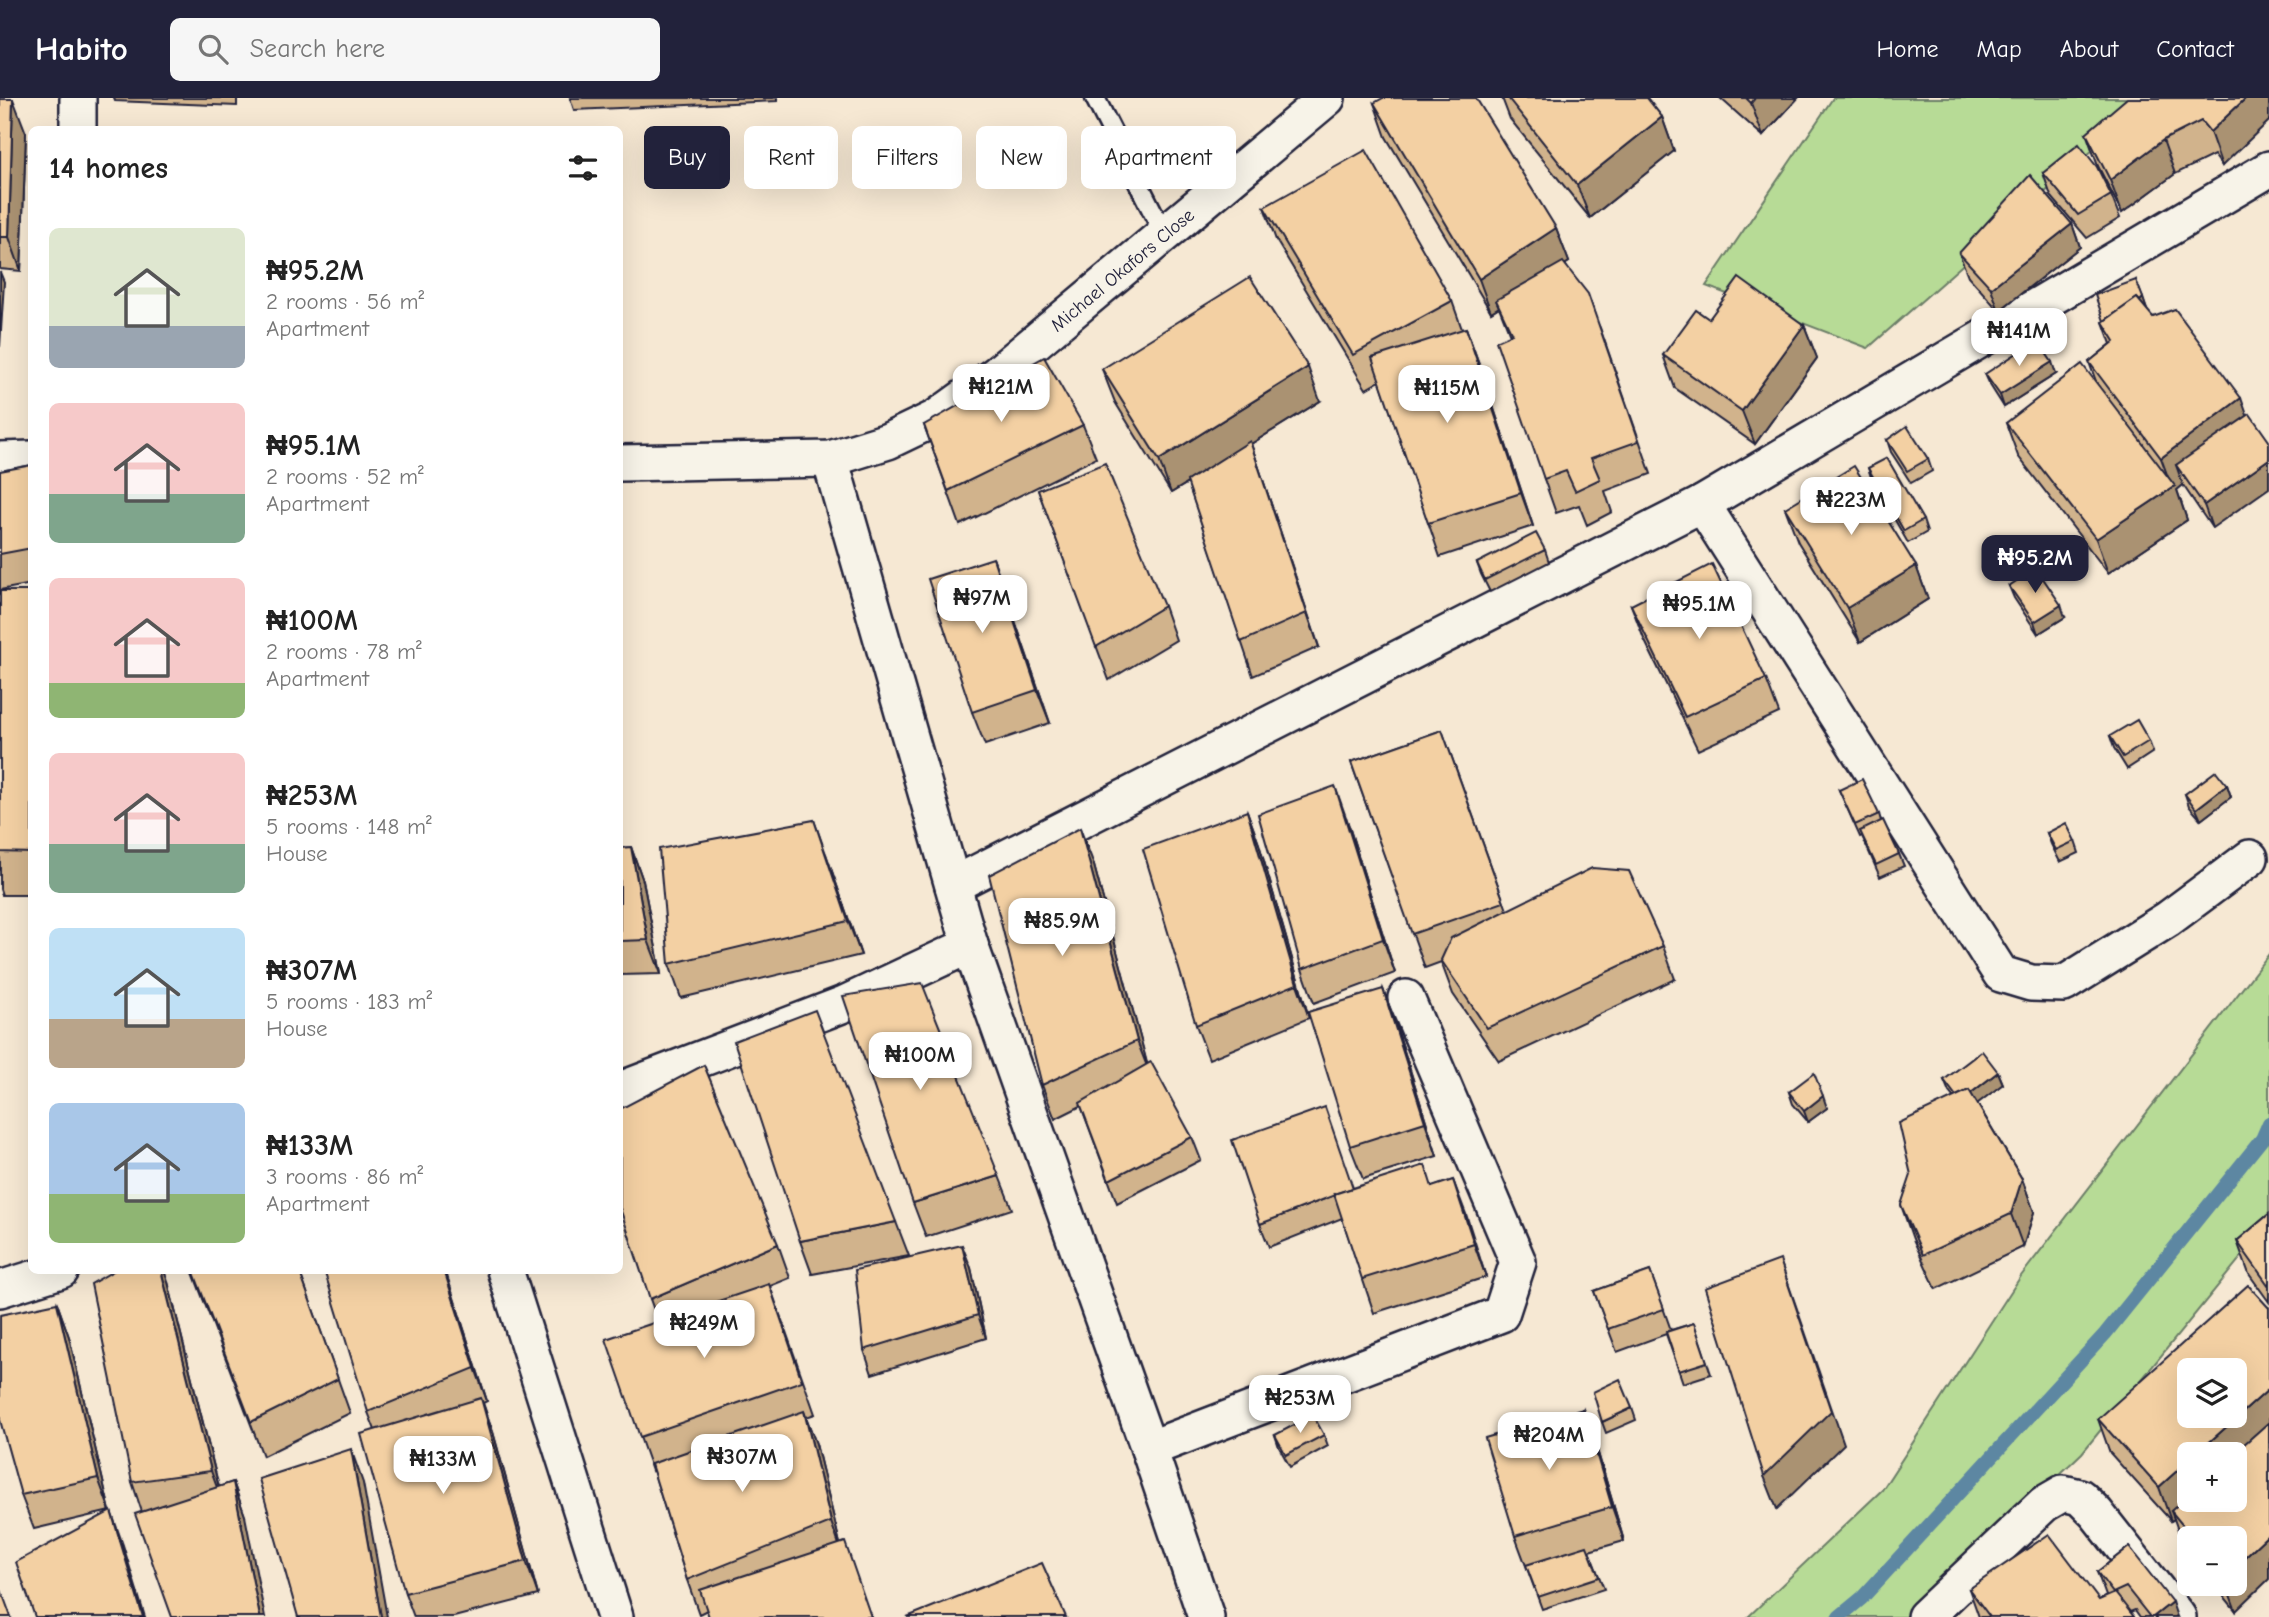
<!DOCTYPE html>
<meta charset="utf-8">
<style>
:root{--surface:#fff;--page:#f6f6f6;--text:#222;--muted:#767676;--accent:#22223b}
body{margin:0;font-family:"Comic Neue",sans-serif;background:var(--page);color:var(--text);height:100vh;display:flex;flex-direction:column;font-size:26px;white-space:nowrap}
*{box-sizing:border-box;margin:0}
p{font-size:23px;color:var(--muted)}
.icon{flex:none;width:38px;height:38px;fill:none;stroke:currentColor;stroke-width:2;stroke-linecap:round;stroke-linejoin:round}
.map{position:relative;flex:1;overflow:hidden}
.panel{position:absolute;left:28px;top:28px;width:595px;height:1148px;display:flex;flex-direction:column;background:var(--surface);border-radius:10px;box-shadow:0 7px 28px #0002}
.panel>*{flex:none}
.banner{position:absolute;left:644px;top:28px;width:665px;height:63px;display:flex;gap:14px}
.buttons{position:absolute;left:2177px;top:1260px;display:grid;gap:14px}
.buttons a{display:grid;place-items:center;width:70px;height:70px;border-radius:10px;background:var(--surface);box-shadow:0 7px 28px #0002;font-size:35px}
.price{position:absolute;translate:-50% -60px;padding:0 16px;border-radius:14px;background:#fff;color:#222;font-size:23px;line-height:46px;filter:drop-shadow(0 2px 4px #0008)}
.price::after{content:'';position:absolute;left:50%;top:42px;width:21px;height:16px;margin-left:-10px;background:inherit;clip-path:polygon(0 0,100% 0,50% 100%)}
.price.selected{background:var(--accent);color:#fff}
ul{padding:0;list-style:none}
li{display:flex;align-items:center;gap:21px;height:175px;padding:0 21px}
li span{display:grid;place-items:center;flex:none;width:196px;height:140px;border-radius:10px;color:#555}
li>.icon{margin-inline-start:auto}
span .icon{width:84px;height:84px;fill:#fffc;stroke-width:1}
li b{font-size:30px}
h2{display:flex;justify-content:space-between;align-items:center;height:84px;padding:0 21px;font-size:30px}
.chip{padding:0 24px;border-radius:10px;background:var(--surface);box-shadow:0 7px 28px #0002;font-size:24px;line-height:63px}
.chip.selected{background:var(--accent);color:#fff}
header{display:flex;align-items:center;gap:42px;box-sizing:border-box;height:98px;padding:0 35px;background:var(--accent);color:#fff}
header strong{font-size:33px}
nav{display:flex;gap:38px;margin-inline-start:auto;font-size:24px}
.search{width:490px;height:63px;background:var(--page);display:flex;align-items:center;gap:18px;box-sizing:border-box;padding:0 24px;border-radius:10px;color:var(--muted);font-size:26px}
.map>svg:first-child{display:block}
.green{fill:#b7db96;stroke:#6c7e68;stroke-width:2}
.lines{fill:none;stroke-linecap:round;stroke-linejoin:round}
.stream{stroke:#5d87a2;stroke-width:14}
.lane-casing{stroke:#22223b;stroke-width:23}
.street-casing{stroke:#22223b;stroke-width:40}
.lane{stroke:#f7f3e8;stroke-width:18}
.street{stroke:#f7f3e8;stroke-width:35}
.wall{fill:#d1b38c;stroke:#22223b;stroke-width:2}
.shaded-wall{fill:#aa9272;stroke:#22223b;stroke-width:2}
.building{fill:#f3d0a3;stroke:#22223b;stroke-width:2;fill-rule:evenodd}
.labels{text-anchor:middle;stroke-width:5;stroke-linejoin:round;paint-order:stroke}
.street-label{font-size:19px;fill:#22223b;stroke:#f7f3e8}
</style>
<header>
<strong>Habito</strong>
<div class="search"><svg class="icon" aria-label="search" viewBox="0 0 24 24"><circle cx="10" cy="10" r="6"/><path d="M15 15l6 6"/></svg>Search here</div>
<nav><a>Home</a><a>Map</a><a>About</a><a>Contact</a></nav>
</header>
<div class="map">
<svg width="2269" height="1519" viewBox="0 0 2269 1519">
<rect width="100%" height="100%" fill="#f6e8d3"/>
<filter id="ink" filterUnits="userSpaceOnUse"><feTurbulence type="fractalNoise" baseFrequency=".0143" numOctaves="2"/><feDisplacementMap in="SourceGraphic" scale="14" xChannelSelector="R" yChannelSelector="G"/><feConvolveMatrix kernelMatrix="1 2 1 2 8 2 1 2 1" color-interpolation-filters="sRGB"/></filter>
<g filter="url(#ink)">
<g class="green">
<path d="M1833,0h319l-284,250 -162,-62z"/>
<path d="M2269,856v269l-187,230 -172,164h-162l134,-127 139,-214z"/>
</g>
<g class="lines">
<path class="stream" d="M1839,1519l23,-19 243,-264 157,-195 7,-16"/>
<g class="lane-casing">
<path id="lane" d="M1095,0l69,136"/>
</g>
<g class="street-casing">
<g id="street">
<path d="M78,32v-32"/>
<path d="M830,361l140,486 179,504 57,168"/>
<path d="M0,362l32,-1"/>
<path id="s1" d="M620,365l210,-4 58,-18 48,-23 61,-44 330,-276"/>
<path d="M1702,406l299,470 30,9 33,1 104,-65 82,-61"/>
<path d="M953,787l749,-381 567,-335"/>
<path d="M620,992l224,-86 126,-59"/>
<path d="M505,1172l110,347"/>
<path d="M0,1191l61,-19"/>
<path d="M1149,1351l352,-135 17,-52 -112,-264"/>
<path d="M1925,1519l119,-113 19,-11 17,4 16,16 82,104"/>
</g>
</g>
<use href="#lane" class="lane"/>
<use href="#street" class="street"/>
</g>
<g class="wall">
<path d="M114,0h123v8l-122,-5z"/>
<path d="M570,0h207v3l-203,9z"/>
<path d="M1502,0h145l15,19 12,34 -84,67 -80,-99z"/>
<path d="M1720,0h78l-35,38z"/>
<path d="M2269,0l-47,68 -8,-11 -39,19 -53,39 -24,-47 -12,-33z"/>
<path d="M0,1l26,34 -5,138 -21,-2z"/>
<path d="M1374,5l182,125 13,34 -4,2 35,64 51,146 -46,17 7,21 -25,13 -8,-20 -23,8 -12,-34 -34,-144 -11,-28 -8,5 -105,-175z"/>
<path d="M2043,75l68,22 9,23 -33,20 -36,-42z"/>
<path d="M1264,109l188,94 10,28 4,-1 12,33 55,165 -93,31 -60,-176 -14,8 -90,-149z"/>
<path d="M2072,126l8,23 -81,64 -31,-35 -9,-23z"/>
<path d="M2136,182l11,30 65,218 -27,-40 -2,-3 -6,5 10,30 -79,53 -90,-117 -12,-33 91,-39 -8,-22 22,-18 -8,-22z"/>
<path d="M1709,221l95,6 13,33 -62,86 -80,-56 -12,-33z"/>
<path d="M1102,271l218,32 -69,43 68,203 -66,29 -65,-193 -17,10 -56,-91z"/>
<path d="M1985,276h71l-52,33 -14,-22z"/>
<path d="M924,327h159l13,33 -136,67z"/>
<path d="M1887,342l41,19 4,12 -21,12 -20,-31z"/>
<path d="M32,367v119l-32,6v-119z"/>
<path d="M1868,370l55,52 4,12 -19,11 -36,-63z"/>
<path d="M1038,392l126,116 12,34 -67,40z"/>
<path d="M1785,410l131,58 12,33 -68,43 -62,-100z"/>
<path d="M1545,452l4,12 -59,30 -9,-18 -4,-11z"/>
<path d="M993,460l57,165 -65,22 -13,-33z"/>
<path d="M2009,488l56,31 -27,17 -24,-36z"/>
<path d="M0,493h32v304h-30l-2,-6z"/>
<path d="M1631,507l135,74 13,34 -81,37 -54,-111z"/>
<path d="M1442,632l65,180 156,36 12,33 -176,82 -46,-67 -12,-32 -16,6 -74,-206z"/>
<path d="M2110,638l39,5 4,11 -26,17 -13,-21z"/>
<path d="M2227,687l4,12 -30,23 -12,-14 -4,-12z"/>
<path d="M1839,692l40,24 2,7 18,33 5,12 -24,11 -18,-41 -2,1z"/>
<path d="M1247,713l12,33 50,174 -100,41 -13,-34z"/>
<path d="M1347,722l48,153 -81,30 -12,-34z"/>
<path d="M2047,735l28,8 4,12 -19,9 -9,-18z"/>
<path d="M631,749l12,34 18,93 -41,1v-127z"/>
<path d="M826,756l35,101 -180,43 -12,-34z"/>
<path d="M1093,764l54,202 45,73 9,23 -84,43 -36,-97 -26,13 -13,-34z"/>
<path d="M1383,891l12,33 42,134 -74,23 -13,-33z"/>
<path d="M1998,974l5,12 -26,19 45,76 12,33 -11,35 -87,42 -23,-50 -12,-34 52,-108 -4,-5 -5,-12z"/>
<path d="M1789,994l38,16 -19,14 -15,-18z"/>
<path d="M999,1078l13,33 -86,28 -13,-34z"/>
<path d="M1453,1082l33,97 -112,36 -32,-95 -73,29 -9,-23 93,-36 80,-1z"/>
<path d="M2269,1116v88l-20,-28 -12,-33z"/>
<path d="M896,1124l13,34 -97,18 -12,-33z"/>
<path d="M778,1146l12,34 -20,8 45,128 -9,3 10,27 24,100 -141,70 -12,-34 -34,-110 -1,1 -12,-34 18,-116 -8,-22z"/>
<path d="M971,1170l15,70 -114,36 -8,-24z"/>
<path d="M192,1172h107l51,143 -87,43z"/>
<path d="M445,1172l42,131 -4,2 10,29 45,163 -84,22h-40l-9,-24 -30,-163 -7,-18z"/>
<path d="M1650,1173l21,59 23,-7 17,51 -28,9 -17,-49 -49,18 -23,-61z"/>
<path d="M168,1184l51,205 14,-5 12,34 -103,-4 -10,-30z"/>
<path d="M57,1205l12,34 41,174 -76,18 -13,-34z"/>
<path d="M2269,1210l-33,303 -22,-27h21v-46h-46v14l-6,-8 -9,-25 -3,2 -61,-68 -12,-34z"/>
<path d="M1632,1310l4,12 -30,13 -4,-11z"/>
<path d="M1583,1311l12,34 29,98 -35,10 15,38 -62,20 -27,-73z"/>
<path d="M1275,1337h49l4,11 -38,21 -11,-20z"/>
<path d="M2129,1449l48,70h-37l-5,-7 -5,2 4,5h-155l-10,-28 130,11 7,-4 -9,-24z"/>
</g>
<g class="shaded-wall">
<path d="M1755,0h43l-35,38 -12,-33z"/>
<path d="M2246,0h23v23l-47,45 -12,-34z"/>
<path d="M13,1l13,34 -5,138 -12,-34z"/>
<path d="M1662,19l12,34 -84,67 -13,-33z"/>
<path d="M2163,42l12,34 -53,39 -12,-33z"/>
<path d="M2072,126l8,23 -81,64 -8,-23z"/>
<path d="M1556,130l13,34 -69,45 -4,-7 3,7 -8,5 -12,-33z"/>
<path d="M0,174l4,10 -4,65z"/>
<path d="M2143,200l4,12 -39,19z"/>
<path d="M1804,227l13,33 -62,86 -13,-33z"/>
<path d="M1466,230l12,33 55,165 -12,-33z"/>
<path d="M2052,264l4,12 -52,33 -4,-12z"/>
<path d="M1308,269l12,34 -69,43 68,203 -12,-34 -56,-169 -80,49 -12,-33z"/>
<path d="M2241,300l12,34 -77,33 7,20 -6,5 10,30 -79,53 -12,-34 76,-51 -11,-30z"/>
<path d="M2269,361v29l-57,40 -8,-23z"/>
<path d="M993,460l12,33 45,132 -13,-33z"/>
<path d="M1916,468l12,33 -68,43 -13,-34z"/>
<path d="M2061,507l4,12 -27,17 -4,-12z"/>
<path d="M2227,687l4,12 -30,23 -5,-11z"/>
<path d="M1335,688l12,34 48,153 -12,-34z"/>
<path d="M1247,713l12,33 50,174 -12,-34z"/>
<path d="M814,722l12,34 35,101 -13,-34z"/>
<path d="M1080,730l13,34 57,212 -13,-33z"/>
<path d="M631,749l12,34 18,93 -13,-34z"/>
<path d="M1383,891l12,33 42,134 -12,-34z"/>
<path d="M1998,974l5,12 -38,29 -4,-12z"/>
<path d="M1823,998l4,12 -19,14 -4,-11z"/>
<path d="M2022,1081l12,33 -11,35 -12,-33z"/>
<path d="M1453,1082l13,34 20,63 -12,-33z"/>
<path d="M962,1147l9,23 15,70 -8,-23z"/>
<path d="M1780,1162l64,184 -67,65 -13,-33z"/>
<path d="M161,1172h3l4,12 55,222 -12,-33z"/>
<path d="M444,1172h1l42,131 -12,-33z"/>
<path d="M57,1205l12,34 41,174 -12,-33z"/>
<path d="M2269,1291v44l-34,21h-39z"/>
<path d="M481,1300l12,34 45,163 -12,-34z"/>
<path d="M1583,1311l12,34 29,98 -12,-34z"/>
<path d="M804,1313l12,33 27,112 -12,-34z"/>
<path d="M351,1351l12,34 24,134h-6z"/>
<path d="M2189,1362v40l-18,11 3,8 -3,2 -12,-34z"/>
<path d="M233,1384l12,34 20,101h-5z"/>
<path d="M111,1413l12,34 22,72h-2z"/>
<path d="M2269,1436v45l-33,32 -10,-27h9v-18z"/>
<path d="M2172,1504l5,15h-24z"/>
</g>
<g class="building">
<path d="M1383,0h93l80,130 -77,51 -105,-176z"/>
<path d="M1508,0h139l15,19 -85,68z"/>
<path d="M1746,0h9l-4,5z"/>
<path d="M2127,0h119l-36,34 -9,-11 -38,19 -53,40 -24,-47z"/>
<path d="M0,1h13l-4,138h-9z"/>
<path d="M2079,46l18,23 14,28 -33,20 -35,-42z"/>
<path d="M1366,52l86,151 -99,54 -89,-148z"/>
<path d="M2030,77l42,49 -81,64 -32,-35z"/>
<path d="M1563,164l25,32 51,147 -48,17 9,21 -25,12 -9,-20 -22,8 -48,-138 16,-7 -16,-34z"/>
<path d="M1250,179l58,90 -149,93 -57,-91z"/>
<path d="M1739,180l65,47 -62,86 -79,-56 33,-45 13,9z"/>
<path d="M2136,182l7,18 -3,3 -3,-3 -33,23 -9,-26z"/>
<path d="M2137,200l16,19 22,-8 66,89 -80,60 -72,-96 26,-21 -12,-19z"/>
<path d="M1466,230l55,165 -93,30 -56,-165z"/>
<path d="M2037,242l15,22 -52,33 -15,-21z"/>
<path d="M1044,259l39,68 -135,66 -24,-66z"/>
<path d="M2082,266l93,122 -79,53 -90,-116z"/>
<path d="M2250,316l19,27v18l-65,46 -28,-40z"/>
<path d="M1907,328l21,33 -21,12 -20,-31z"/>
<path d="M1250,343l57,172 -66,29 -54,-161z"/>
<path d="M1887,360l36,62 -19,11 -36,-63z"/>
<path d="M1105,365l59,143 -68,41 -58,-157z"/>
<path d="M32,367v83l-32,6v-83z"/>
<path d="M1854,368l62,100 -69,42 -62,-100z"/>
<path d="M1536,435l9,17 -60,30 -8,-17z"/>
<path d="M993,460l44,132 -65,22 -44,-133z"/>
<path d="M1712,466l54,115 -81,38 -54,-112z"/>
<path d="M2036,470l25,37 -27,17 -25,-36z"/>
<path d="M0,493h32v262l-32,-1z"/>
<path d="M2137,622l12,21 -26,16 -13,-21z"/>
<path d="M1442,632l62,172 -92,32 -61,-172z"/>
<path d="M2216,673l11,14 -31,24 -11,-15z"/>
<path d="M1862,681l17,35 -24,11 -16,-35z"/>
<path d="M1335,688l48,153 -81,30 -44,-155z"/>
<path d="M1247,713l50,173 -101,41 -53,-176z"/>
<path d="M814,722l34,101 -179,43 -10,-115z"/>
<path d="M1883,722l16,34 -23,11 -16,-34z"/>
<path d="M2066,725l9,18 -19,9 -9,-17z"/>
<path d="M1080,730l57,213 -95,44 -53,-210z"/>
<path d="M631,749l17,93 -28,1v-93z"/>
<path d="M1592,770l37,3 34,75 -176,82 -46,-68 10,-22z"/>
<path d="M922,885l77,193 -86,27 -70,-207z"/>
<path d="M1383,891l42,133 -75,24 -42,-134z"/>
<path d="M815,912l81,212 -96,19 -66,-200z"/>
<path d="M1982,953l16,21 -27,21 -2,-3 -13,6 -12,-16z"/>
<path d="M1151,964l41,75 -83,43 -29,-77z"/>
<path d="M704,967l74,179 -128,55 -30,-91v-99z"/>
<path d="M1814,975l9,23 -19,15 -15,-19z"/>
<path d="M1969,992l53,89 -11,35 -88,41 -22,-50 10,-30 -12,-52z"/>
<path d="M1325,1009l28,81 -19,6 1,1 -75,29 -28,-84z"/>
<path d="M1425,1067l7,22 21,-7 21,64 -112,35 -28,-85z"/>
<path d="M2269,1116v72l-32,-45z"/>
<path d="M962,1147l16,70 -114,35 -9,-80z"/>
<path d="M1780,1162l51,151 -67,65 -59,-188z"/>
<path d="M115,1172h46l50,201 -79,11 -41,-198z"/>
<path d="M193,1172h106l39,109 -87,43z"/>
<path d="M324,1172h120l31,98 -107,44z"/>
<path d="M1650,1173l14,38 -56,20 -14,-38z"/>
<path d="M769,1186l33,97 -162,56 -34,-98z"/>
<path d="M2248,1187l21,23v81l-73,65h-7v6l-30,27 -61,-68zM2189,1272h46v46h-46z"/>
<path d="M57,1205l41,175 -77,17 -21,-75v-105z"/>
<path d="M1694,1225l13,39 -28,9 -13,-39z"/>
<path d="M1620,1281l12,29 -30,14 -9,-30z"/>
<path d="M481,1300l45,163 -121,32 -44,-159z"/>
<path d="M1583,1311l29,98 -97,29 -30,-98z"/>
<path d="M804,1313l27,111 -144,58 -36,-116z"/>
<path d="M1313,1317l11,20 -38,20 -11,-20z"/>
<path d="M2269,1324v112l-34,32v-28h-42l-22,-27 18,-17v6h46v-46h-2z"/>
<path d="M351,1351l30,168h-83l-39,-138z"/>
<path d="M233,1384l27,135h-88l-37,-103z"/>
<path d="M111,1413l32,106h-108l-19,-55z"/>
<path d="M2049,1436l50,66 16,-7 19,24h-144l-21,-28z"/>
<path d="M845,1444l26,75h-162l-9,-27z"/>
<path d="M1587,1448l12,31 -61,20 -12,-32z"/>
<path d="M2129,1449l43,55 -19,15h-3l-24,-30 -13,6 -16,-21z"/>
<path d="M1042,1465l24,54h-159z"/>
<path d="M0,1489l11,30h-11z"/>
</g>
</g>
<g class="labels">
<g class="street-label">
<text dy="7" stroke="none"><textPath href="#s1" startOffset="562">Michael Okafors Close</textPath></text>
</g>
</g>
</svg>
<div class="buttons">
<a><svg class="icon" aria-label="layers" viewBox="0 0 24 24"><path d="M12 4l9 5-9 5-9-5zM3 14l9 5 9-5"/></svg></a>
<a>+</a>
<a>−</a>
</div>
<b class="price" style="left:2019px;top:270px">₦141M</b>
<b class="price" style="left:1001px;top:326px">₦121M</b>
<b class="price" style="left:1447px;top:327px">₦115M</b>
<b class="price" style="left:1851px;top:439px">₦223M</b>
<b class="price selected" style="left:2035px;top:497px">₦95.2M</b>
<b class="price" style="left:982px;top:537px">₦97M</b>
<b class="price" style="left:1699px;top:543px">₦95.1M</b>
<b class="price" style="left:1062px;top:860px">₦85.9M</b>
<b class="price" style="left:920px;top:994px">₦100M</b>
<b class="price" style="left:704px;top:1262px">₦249M</b>
<b class="price" style="left:1300px;top:1337px">₦253M</b>
<b class="price" style="left:1549px;top:1374px">₦204M</b>
<b class="price" style="left:742px;top:1396px">₦307M</b>
<b class="price" style="left:443px;top:1398px">₦133M</b>
<div class="banner">
<a class="chip selected">Buy</a>
<a class="chip">Rent</a>
<a class="chip">Filters</a>
<a class="chip">New</a>
<a class="chip">Apartment</a>
</div>
<section class="panel">
<h2>14 homes<svg class="icon" aria-label="filters" viewBox="0 0 24 24"><path d="M4 7h16M4 17h16"/><circle cx="9" cy="7" r="2"/><circle cx="15" cy="17" r="2"/></svg></h2>
<ul>
<li><span style="background:linear-gradient(#dfe7d0 70%,#9aa5b1 0)"><svg class="icon" aria-label="home" viewBox="0 0 24 24"><path d="M3 11l9-7 9 7M6 9v11h12V9"/></svg></span><div><b>₦95.2M</b><p>2 rooms · 56 m²</p><p>Apartment</p></div></li>
<li><span style="background:linear-gradient(#f6c9c9 65%,#7fa58c 0)"><svg class="icon" aria-label="home" viewBox="0 0 24 24"><path d="M3 11l9-7 9 7M6 9v11h12V9"/></svg></span><div><b>₦95.1M</b><p>2 rooms · 52 m²</p><p>Apartment</p></div></li>
<li><span style="background:linear-gradient(#f6c9c9 75%,#8fb573 0)"><svg class="icon" aria-label="home" viewBox="0 0 24 24"><path d="M3 11l9-7 9 7M6 9v11h12V9"/></svg></span><div><b>₦100M</b><p>2 rooms · 78 m²</p><p>Apartment</p></div></li>
<li><span style="background:linear-gradient(#f6c9c9 65%,#7fa58c 0)"><svg class="icon" aria-label="home" viewBox="0 0 24 24"><path d="M3 11l9-7 9 7M6 9v11h12V9"/></svg></span><div><b>₦253M</b><p>5 rooms · 148 m²</p><p>House</p></div></li>
<li><span style="background:linear-gradient(#bfe0f5 65%,#b9a48a 0)"><svg class="icon" aria-label="home" viewBox="0 0 24 24"><path d="M3 11l9-7 9 7M6 9v11h12V9"/></svg></span><div><b>₦307M</b><p>5 rooms · 183 m²</p><p>House</p></div></li>
<li><span style="background:linear-gradient(#a9c7e8 65%,#8fb573 0)"><svg class="icon" aria-label="home" viewBox="0 0 24 24"><path d="M3 11l9-7 9 7M6 9v11h12V9"/></svg></span><div><b>₦133M</b><p>3 rooms · 86 m²</p><p>Apartment</p></div></li>
</ul>
</section>
</div>
